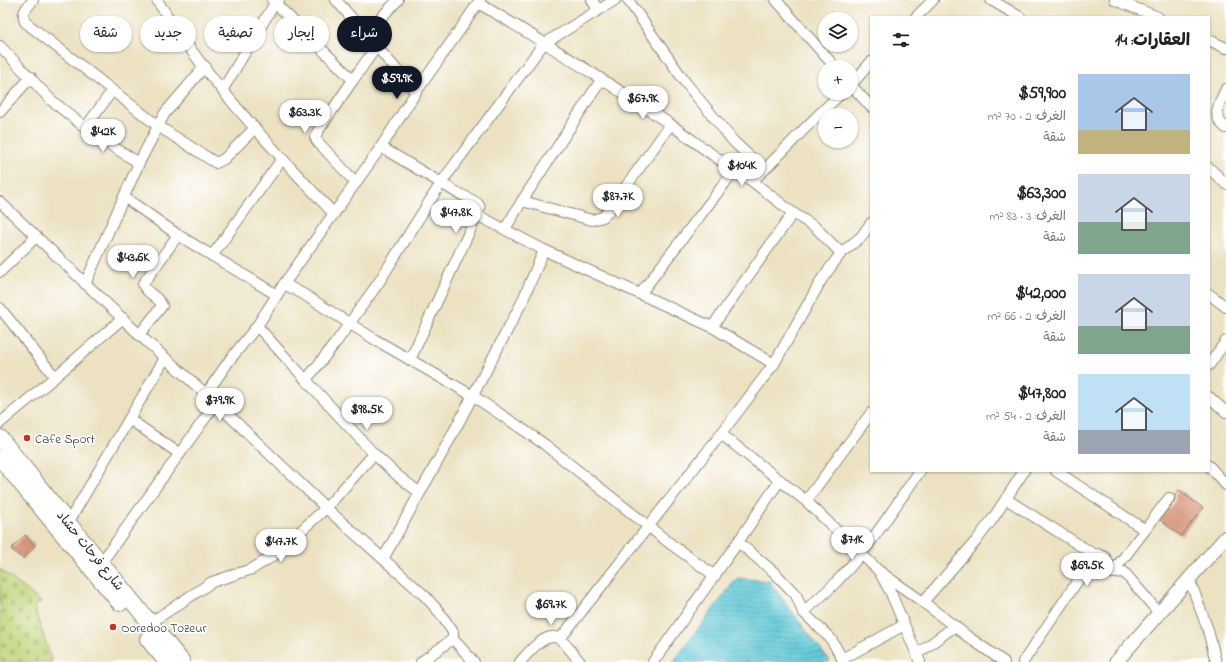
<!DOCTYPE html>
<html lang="ar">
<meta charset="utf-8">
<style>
:root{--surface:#fff;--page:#f2f2f2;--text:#222;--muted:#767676;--accent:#111827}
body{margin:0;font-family:"Indie Flower","Playpen Sans Arabic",sans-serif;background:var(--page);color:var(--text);direction:rtl;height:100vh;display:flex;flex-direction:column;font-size:15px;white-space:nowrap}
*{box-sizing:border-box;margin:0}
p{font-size:13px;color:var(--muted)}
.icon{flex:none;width:22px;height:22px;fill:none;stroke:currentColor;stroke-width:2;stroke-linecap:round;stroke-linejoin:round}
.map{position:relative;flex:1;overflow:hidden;direction:ltr}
.details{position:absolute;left:870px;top:16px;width:340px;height:456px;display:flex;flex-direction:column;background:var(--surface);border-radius:0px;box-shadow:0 1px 3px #0004;direction:rtl}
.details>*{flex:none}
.banner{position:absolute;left:12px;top:16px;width:380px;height:36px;direction:rtl;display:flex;gap:8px}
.tools{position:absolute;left:818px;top:12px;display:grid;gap:8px}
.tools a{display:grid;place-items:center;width:40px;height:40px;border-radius:50%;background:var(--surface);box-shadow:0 1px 3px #0004;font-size:20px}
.price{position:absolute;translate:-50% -34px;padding:0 9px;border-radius:14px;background:#fff;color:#222;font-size:13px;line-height:26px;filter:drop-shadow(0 1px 2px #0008)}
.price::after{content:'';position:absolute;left:50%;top:24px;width:12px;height:9px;margin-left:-6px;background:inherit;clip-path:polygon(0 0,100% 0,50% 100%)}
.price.on{background:var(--accent);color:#fff}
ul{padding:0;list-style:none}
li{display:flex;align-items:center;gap:12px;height:100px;padding:0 20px}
li span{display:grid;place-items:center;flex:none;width:112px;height:80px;border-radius:0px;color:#555}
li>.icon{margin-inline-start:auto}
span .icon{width:48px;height:48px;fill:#fffc;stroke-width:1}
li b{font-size:17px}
h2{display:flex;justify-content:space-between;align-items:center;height:48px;padding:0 20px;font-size:17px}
.pill{padding:0 14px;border-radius:18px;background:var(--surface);box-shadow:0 1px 3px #0004;font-size:14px;line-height:36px}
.pill.on{background:var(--accent);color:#fff}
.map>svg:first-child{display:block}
.cemetery{fill:url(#cemetery-stones);stroke:#757f50}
.water{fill:url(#water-rules);stroke:#447a81}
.building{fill:#d69479}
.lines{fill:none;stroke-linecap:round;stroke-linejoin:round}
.minor-casing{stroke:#8c8676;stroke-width:12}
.tertiary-casing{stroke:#8c8676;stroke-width:15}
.primary-casing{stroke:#8c8676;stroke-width:18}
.minor{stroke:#fff;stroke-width:10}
.tertiary{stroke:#fff;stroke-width:13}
.primary{stroke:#fff;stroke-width:16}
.poi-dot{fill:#c8321e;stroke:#fff;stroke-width:1.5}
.labels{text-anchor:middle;stroke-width:3.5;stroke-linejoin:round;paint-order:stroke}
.poi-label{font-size:13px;fill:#2b2b2b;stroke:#fff;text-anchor:start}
.street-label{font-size:13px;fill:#2b2b2b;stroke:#fff}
</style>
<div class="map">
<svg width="1226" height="662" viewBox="0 0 1226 662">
<defs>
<pattern id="cemetery-stones" width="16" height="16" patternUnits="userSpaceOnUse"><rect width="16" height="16" fill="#bfd376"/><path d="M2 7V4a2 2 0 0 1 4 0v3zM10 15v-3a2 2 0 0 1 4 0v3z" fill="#a4b566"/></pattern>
<pattern id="water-rules" width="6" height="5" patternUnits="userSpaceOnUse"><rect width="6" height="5" fill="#5dc8d7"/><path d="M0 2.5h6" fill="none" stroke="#4da3af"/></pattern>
</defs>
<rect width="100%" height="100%" fill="#fff"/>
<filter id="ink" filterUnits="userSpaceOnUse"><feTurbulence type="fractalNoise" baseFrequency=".025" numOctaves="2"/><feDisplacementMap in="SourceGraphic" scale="8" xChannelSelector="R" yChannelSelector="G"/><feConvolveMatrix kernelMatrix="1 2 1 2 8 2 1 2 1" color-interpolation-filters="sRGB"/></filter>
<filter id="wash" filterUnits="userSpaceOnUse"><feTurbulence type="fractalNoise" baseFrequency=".012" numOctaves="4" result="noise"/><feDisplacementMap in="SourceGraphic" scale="16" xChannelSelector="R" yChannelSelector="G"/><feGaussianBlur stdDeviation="0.9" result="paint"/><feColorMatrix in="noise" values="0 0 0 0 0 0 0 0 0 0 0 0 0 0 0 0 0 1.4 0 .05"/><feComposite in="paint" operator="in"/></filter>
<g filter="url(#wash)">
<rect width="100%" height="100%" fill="#ece2c2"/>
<path class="cemetery" d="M0,569l41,33 -7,4 18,56h-52z"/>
<path class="water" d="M737,578l32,3 61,81h-157z"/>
<g id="blocks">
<g class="building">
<path d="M1179,490l24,18 -22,28 -21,-16 14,-18 1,-4v-3z"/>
<path d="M25,535l10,11 -12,13 -12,-10z"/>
</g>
</g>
</g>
<g filter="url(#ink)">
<use href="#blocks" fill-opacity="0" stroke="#8c8676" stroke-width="1"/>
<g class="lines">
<g class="minor-casing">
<g id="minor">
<path d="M33,0c-6,8 -12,12 -8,22l133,104 58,37 8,-4 31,-31"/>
<path d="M157,0c49,79 114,147 177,214"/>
<path d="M272,0l81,80 24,-34"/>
<path d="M336,0l80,92"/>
<path d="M592,0l6,10"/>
<path d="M628,0l57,82 49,60 30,28 -12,11 41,32 22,14 26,26 -19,26 -48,85"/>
<path d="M776,0l59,67"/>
<path d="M991,0l29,17"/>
<path d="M1115,0l43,17"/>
<path d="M478,3c65,38 129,79 192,121 27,19 53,40 82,57"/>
<path d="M916,17l17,-17"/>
<path d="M366,33l32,-33"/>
<path d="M1209,40l17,8"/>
<path d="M0,46l51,54 45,36 43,27 -54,121"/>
<path d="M353,80l-35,51 -3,6 2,4 39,42"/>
<path d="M851,85l20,-23"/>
<path d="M851,85l20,22"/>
<path d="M223,89l52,-86 4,-3"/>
<path d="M1226,89c-7,16 -16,26 0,39"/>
<path d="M0,112l31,-35"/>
<path d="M86,127l26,-36"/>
<path d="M381,147c25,15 50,30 75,45 4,2 19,9 22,12 3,3 1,7 -1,11l-67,145"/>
<path d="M139,163l26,-50 40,-47"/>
<path d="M1209,168l17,16"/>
<path d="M764,170c26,-25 50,-53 78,-77"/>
<path d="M124,197l54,38 99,60"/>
<path d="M522,201l70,19 11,-3 4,-4 63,-88"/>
<path d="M0,202l145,138 71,63 110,105 99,88 15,17 13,19v7l21,23"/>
<path d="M477,215l67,35 168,77 62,37 -53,70 -161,205"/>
<path d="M505,229l17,-28 79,-121"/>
<path d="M841,253l20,-16 10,-14"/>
<path d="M212,256l70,-97"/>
<path d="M0,272l36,-35"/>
<path d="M284,284l19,10 71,45 99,57 42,28 29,20 128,101 43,31"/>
<path d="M640,294l94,-123"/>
<path d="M1209,294l17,13"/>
<path d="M0,308l55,69"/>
<path d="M257,326l49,54 31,-39 42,-59 62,-99 100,-136 4,-4 70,-43"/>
<path d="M712,327l81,-114"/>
<path d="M139,335l23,-29c-3,-10 -16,-12 -19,-22l35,-49"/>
<path d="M1209,365l17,-24"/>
<path d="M306,380l68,74 24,22 22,17"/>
<path d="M206,394l23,-33 28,-35 27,-42 97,-137 35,-55 48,-68 16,-24"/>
<path d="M1209,397l17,15"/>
<path d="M129,419l51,35"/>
<path d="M0,423l55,-46 68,-59"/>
<path d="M721,434l85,67 73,70 44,31 44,34 37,26"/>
<path d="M1209,466l17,19"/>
<path d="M1056,471l89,59 -33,43"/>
<path d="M1006,499l89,56"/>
<path d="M806,501l65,-88"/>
<path d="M68,523l97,-165"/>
<path d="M1145,530l24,-32"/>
<path d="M738,542l42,-62"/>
<path d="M383,559l67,-120 61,-116 11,-21 22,-52"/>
<path d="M101,563l115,-160"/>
<path d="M880,573l10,18 30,71"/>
<path d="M1189,578l19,52 8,32"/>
<path d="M923,602l53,-61 18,-24 30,-46"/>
<path d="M803,612c12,-10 25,-21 36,-33 31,-32 55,-72 81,-108"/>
<path d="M150,623l62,-41 40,-13 21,-13 53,-48 48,-54"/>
<path d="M917,654l38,-28"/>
<path d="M842,659l62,-34"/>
<path d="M421,662l32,-23"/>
<path d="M520,662c8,-9 28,-34 41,-22 7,6 13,15 19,22"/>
<path d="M653,662l85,-120 37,31 21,22 7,17 28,27 13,23"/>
<path d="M1023,662l72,-107 3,-1 7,3 7,16 12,-1 35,41"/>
</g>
</g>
<g class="tertiary-casing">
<path id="tertiary" d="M1116,662l110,-125"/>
</g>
<g class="primary-casing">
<g id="primary">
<path d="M0,438l68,85 114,139"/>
<path d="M0,458l120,145"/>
<path d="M148,639l19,23"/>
</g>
</g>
<use href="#minor" class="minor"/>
<use href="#tertiary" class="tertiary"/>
<use href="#primary" class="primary"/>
</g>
</g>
<g class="poi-dot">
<circle cx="27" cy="438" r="4"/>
<circle cx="113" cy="627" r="4"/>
</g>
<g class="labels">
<g class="poi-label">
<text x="35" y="443">Cafe Sport</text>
<text x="121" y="632">Ooredoo Tozeur</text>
</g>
<g class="street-label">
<text transform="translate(91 550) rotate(51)" y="5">شارع فرحات حشاد</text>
</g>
</g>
</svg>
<div class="tools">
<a><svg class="icon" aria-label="layers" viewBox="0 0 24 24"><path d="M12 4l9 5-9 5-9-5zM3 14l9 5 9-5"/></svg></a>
<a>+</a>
<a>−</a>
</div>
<b class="price on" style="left:397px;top:100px">$59.9K</b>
<b class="price" style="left:643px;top:120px">$67.9K</b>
<b class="price" style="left:305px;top:134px">$63.3K</b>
<b class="price" style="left:103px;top:153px">$42K</b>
<b class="price" style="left:742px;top:187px">$104K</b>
<b class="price" style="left:618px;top:218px">$87.7K</b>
<b class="price" style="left:456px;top:234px">$47.8K</b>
<b class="price" style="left:133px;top:279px">$43.6K</b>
<b class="price" style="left:220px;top:422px">$79.9K</b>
<b class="price" style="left:367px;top:431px">$98.5K</b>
<b class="price" style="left:852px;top:561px">$71K</b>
<b class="price" style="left:281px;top:563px">$47.7K</b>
<b class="price" style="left:1087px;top:587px">$69.5K</b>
<b class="price" style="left:551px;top:626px">$69.7K</b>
<div class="banner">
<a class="pill on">شراء</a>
<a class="pill">إيجار</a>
<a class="pill">تصفية</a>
<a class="pill">جديد</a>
<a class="pill">شقة</a>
</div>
<section class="details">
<h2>العقارات: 14<svg class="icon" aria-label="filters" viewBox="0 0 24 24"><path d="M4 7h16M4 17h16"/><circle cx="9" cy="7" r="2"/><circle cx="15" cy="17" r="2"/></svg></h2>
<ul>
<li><span style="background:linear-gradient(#a9c7e8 70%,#c2b280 0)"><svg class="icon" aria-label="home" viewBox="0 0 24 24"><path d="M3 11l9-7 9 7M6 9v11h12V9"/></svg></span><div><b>$59,900</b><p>الغرف: 2 · 70 m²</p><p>شقة</p></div></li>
<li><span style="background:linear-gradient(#c9d6e8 60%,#7fa58c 0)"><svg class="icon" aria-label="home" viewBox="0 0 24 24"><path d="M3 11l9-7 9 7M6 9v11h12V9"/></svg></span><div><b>$63,300</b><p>الغرف: 3 · 83 m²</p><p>شقة</p></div></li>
<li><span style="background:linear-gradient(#c9d6e8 65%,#7fa58c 0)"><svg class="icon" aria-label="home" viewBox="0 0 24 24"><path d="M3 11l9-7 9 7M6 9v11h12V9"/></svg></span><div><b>$42,000</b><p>الغرف: 2 · 66 m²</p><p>شقة</p></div></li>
<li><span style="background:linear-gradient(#bfe0f5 70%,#9aa5b1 0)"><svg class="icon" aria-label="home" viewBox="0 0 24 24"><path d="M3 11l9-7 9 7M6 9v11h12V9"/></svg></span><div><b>$47,800</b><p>الغرف: 2 · 54 m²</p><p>شقة</p></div></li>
</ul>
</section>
</div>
